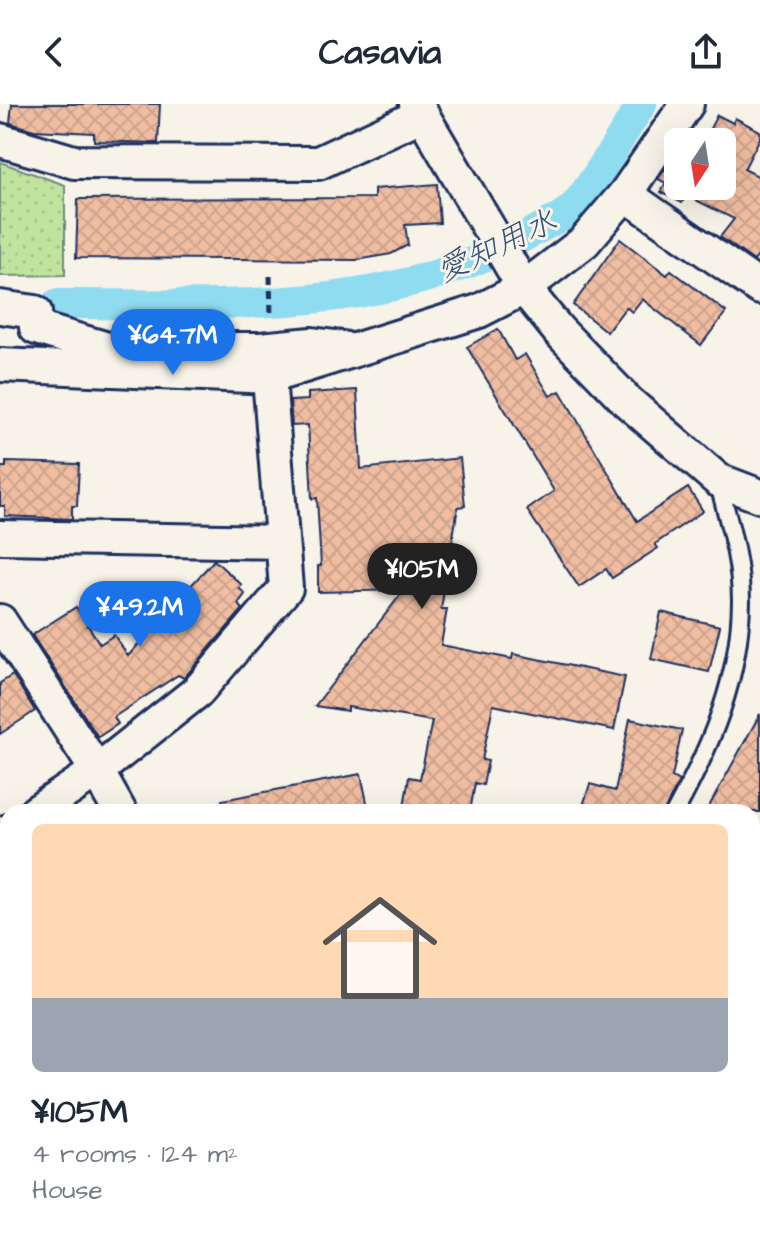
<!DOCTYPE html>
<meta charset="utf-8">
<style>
:root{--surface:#fff;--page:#f2f2f3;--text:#1f2937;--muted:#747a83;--accent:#1a73e8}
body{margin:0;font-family:"Architects Daughter","Klee One",sans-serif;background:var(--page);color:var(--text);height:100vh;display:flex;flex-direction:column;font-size:30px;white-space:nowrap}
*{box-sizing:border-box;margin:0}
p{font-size:26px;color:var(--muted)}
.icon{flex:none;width:44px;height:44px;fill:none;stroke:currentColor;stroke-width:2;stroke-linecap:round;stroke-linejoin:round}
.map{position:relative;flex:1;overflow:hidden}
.drawer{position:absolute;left:0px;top:700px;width:760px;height:440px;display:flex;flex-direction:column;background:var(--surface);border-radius:24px 24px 0 0;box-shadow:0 8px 32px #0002}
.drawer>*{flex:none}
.needle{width:52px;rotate:192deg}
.buttons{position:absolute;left:664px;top:24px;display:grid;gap:16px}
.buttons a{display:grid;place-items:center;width:72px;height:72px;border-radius:12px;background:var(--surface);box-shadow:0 8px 32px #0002;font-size:40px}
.price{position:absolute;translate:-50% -68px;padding:0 18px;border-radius:28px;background:var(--accent);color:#fff;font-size:26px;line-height:52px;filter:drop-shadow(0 2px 4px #0008)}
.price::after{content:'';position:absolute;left:50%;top:48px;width:24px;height:18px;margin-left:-12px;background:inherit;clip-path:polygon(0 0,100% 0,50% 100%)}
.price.current{background:#222;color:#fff}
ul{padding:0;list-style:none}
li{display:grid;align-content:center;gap:16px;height:424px;padding:0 32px}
li span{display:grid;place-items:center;height:248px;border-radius:12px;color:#555}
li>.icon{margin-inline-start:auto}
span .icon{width:144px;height:144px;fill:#fffc;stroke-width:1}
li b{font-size:34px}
header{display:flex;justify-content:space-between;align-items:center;height:104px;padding:0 32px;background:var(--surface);font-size:36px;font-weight:800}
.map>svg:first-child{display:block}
.park{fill:url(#park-dots);stroke:#6e8a7e;stroke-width:2}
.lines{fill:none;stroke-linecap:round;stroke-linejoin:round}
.canal{stroke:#8fdbef;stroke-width:30}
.building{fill:url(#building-cross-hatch);stroke:#1b2f5e;stroke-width:2}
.lane-casing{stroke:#1b2f5e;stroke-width:22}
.street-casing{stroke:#1b2f5e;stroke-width:38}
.path{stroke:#1b2f5e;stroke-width:5;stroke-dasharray:8 6;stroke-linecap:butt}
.lane{stroke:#f7f3e8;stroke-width:16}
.street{stroke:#f7f3e8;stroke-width:32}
.labels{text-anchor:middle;stroke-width:6;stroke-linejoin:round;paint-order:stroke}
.water-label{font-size:32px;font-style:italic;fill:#32517b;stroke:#f7f3e8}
</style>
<header><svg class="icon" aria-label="back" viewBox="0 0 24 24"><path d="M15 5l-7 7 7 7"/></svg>Casavia<svg class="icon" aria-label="share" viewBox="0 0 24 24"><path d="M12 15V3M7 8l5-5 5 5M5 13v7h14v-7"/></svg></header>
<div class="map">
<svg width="760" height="1140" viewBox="0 0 760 1140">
<defs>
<pattern id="park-dots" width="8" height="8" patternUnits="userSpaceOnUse" patternTransform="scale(2)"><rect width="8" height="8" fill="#c0e49e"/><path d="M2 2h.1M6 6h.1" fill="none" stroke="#a4c48a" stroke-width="1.8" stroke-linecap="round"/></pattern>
<pattern id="building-cross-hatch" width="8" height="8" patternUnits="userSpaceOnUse" patternTransform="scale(2)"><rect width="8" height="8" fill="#f0bda1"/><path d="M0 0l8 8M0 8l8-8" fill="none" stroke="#cda38d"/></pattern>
</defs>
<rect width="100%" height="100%" fill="#f7f3e8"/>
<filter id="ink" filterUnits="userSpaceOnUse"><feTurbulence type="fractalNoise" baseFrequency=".0125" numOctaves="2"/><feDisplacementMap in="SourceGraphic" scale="16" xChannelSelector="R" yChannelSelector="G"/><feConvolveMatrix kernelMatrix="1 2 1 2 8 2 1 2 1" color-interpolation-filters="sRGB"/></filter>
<g filter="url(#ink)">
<path class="park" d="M0,58l65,23v90l-65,1z"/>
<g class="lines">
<path class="canal" d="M56,200c160,-1 329,14 473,-70 14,-8 35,-17 46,-29 25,-30 45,-68 67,-101"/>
</g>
<g class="building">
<path d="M12,0h148l-2,39 -64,-2v-8l-60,-3 -24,-7z"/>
<path d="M717,11l16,8 2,-5 25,13v7l-16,31 16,8v76l-6,8 -34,-24 14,-18 -48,-24 -4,8 -21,-11 5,-9 -8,-4 18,-25 2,32h44v-44h-19z"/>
<path d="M437,80l3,39 -35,2 3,20 -17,9 -34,6 -281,-2 2,-59 296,-1v-9z"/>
<path d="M620,135l47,36 4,-5 55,42 -25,33 -59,-46 -10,13 -6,-5 -19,25 -34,-27z"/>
<path d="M498,225l17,31 10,-6 25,42 10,-5 77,130 51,-33 15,23 -48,33 3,4 -46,30 -6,-9 -27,18 -52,-77 27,-19 -87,-144z"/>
<path d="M357,286l4,79 99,-11 5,48 -7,1 -17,102h6l-6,36 71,14 1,-5 112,23 -11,53 -121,-25 -11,55 6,1 -5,24 -8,-2 -5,29h-67l6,-35 11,2 12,-58 -84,-14v4l-33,-5 89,-116 -86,2v-26h3l-4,-68 -5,1 -4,-74 -16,1 -2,-25 18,-1v-7z"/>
<path d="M6,358l73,2 -2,42h-5v13l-67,-3v-10h-5v-39h6z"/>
<path d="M214,456l28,25 -3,3 6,6 -7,10 5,5 -59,69 -6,-3 -64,42 4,7 -20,13 -66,-102 44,-28 24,37 14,-9 14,21z"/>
<path d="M661,508l59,14 -11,46 -58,-13z"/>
<path d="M13,571l22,36 -35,23v-51z"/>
<path d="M760,610v98h-54z"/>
<path d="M630,615l52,11 -10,47 7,4 -15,31h-83l9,-28 25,7z"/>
<path d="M361,670l8,38h-146l-1,-12z"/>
</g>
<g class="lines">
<g class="lane-casing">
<path id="lane" d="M675,708c36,-66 65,-134 66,-211 0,-41 -13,-81 -23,-121"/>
</g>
<g class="street-casing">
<g id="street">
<path d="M416,0l108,184 34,42 70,72 90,78 42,16"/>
<path d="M0,36l74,22 244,1 103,-48"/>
<path d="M625,90l135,94"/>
<path d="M0,203l35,5 1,16 72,21h152l52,-5 31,4"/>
<path d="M0,261l269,12 210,-66 45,-23 60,-46 41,-48 62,-90"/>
<path d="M0,433l282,5"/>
<path d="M0,517l97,150 23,41"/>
<path d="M36,708l61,-41 101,-80 88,-103 -17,-211"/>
<path d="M0,732l8,-5"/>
<path d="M752,847l8,-14"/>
<path d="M0,865l8,-4"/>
<path d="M0,920l8,13"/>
<path d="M752,940l8,5"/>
<path d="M752,1116l8,-12"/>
<path d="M206,1132l2,8"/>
<path d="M508,1140l9,-8"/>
<path d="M602,1140l3,-8"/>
</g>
</g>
<path class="path" d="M270,172l1,42"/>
<use href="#lane" class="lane"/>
<use href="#street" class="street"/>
</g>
</g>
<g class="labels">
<g class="water-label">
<text transform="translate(496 141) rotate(-25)" y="11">愛知用水</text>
</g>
</g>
</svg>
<div class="buttons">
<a><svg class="needle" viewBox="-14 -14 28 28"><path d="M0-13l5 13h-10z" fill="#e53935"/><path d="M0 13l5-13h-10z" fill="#747a83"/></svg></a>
</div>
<b class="price" style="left:173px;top:273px">¥64.7M</b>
<b class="price current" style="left:422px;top:507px">¥105M</b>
<b class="price" style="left:140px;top:545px">¥49.2M</b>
<section class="drawer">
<ul>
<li><span style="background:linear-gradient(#ffd9b3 70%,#9aa5b1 0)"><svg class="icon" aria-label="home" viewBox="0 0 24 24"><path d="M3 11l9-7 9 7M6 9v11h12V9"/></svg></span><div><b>¥105M</b><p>4 rooms · 124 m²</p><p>House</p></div></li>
</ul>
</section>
</div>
